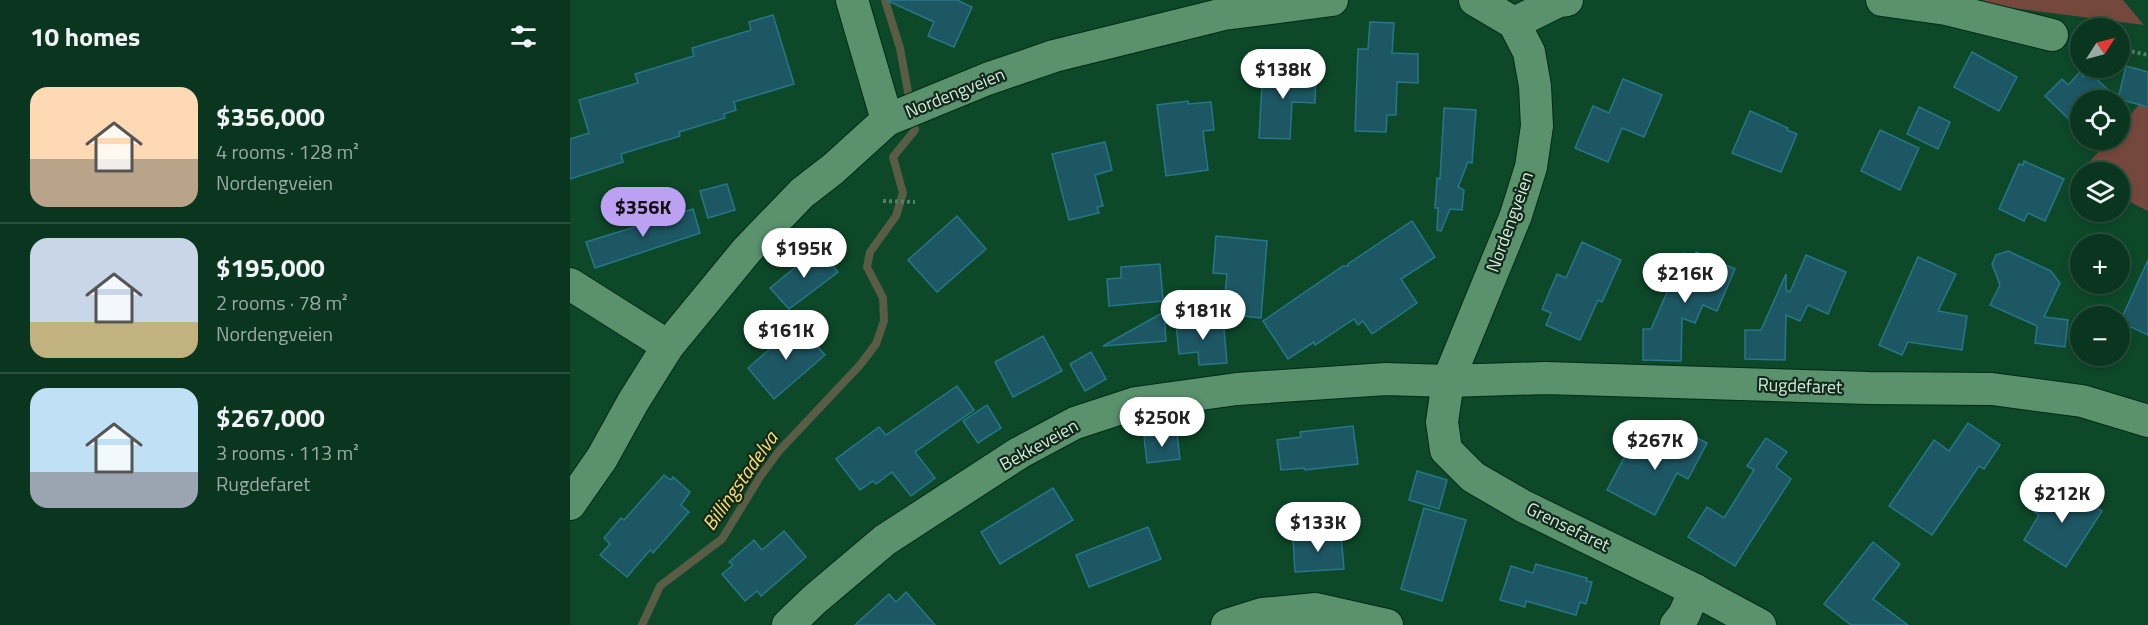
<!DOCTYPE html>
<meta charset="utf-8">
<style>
:root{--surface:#0a361f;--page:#18412c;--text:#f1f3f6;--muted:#99aba4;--line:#2a503d;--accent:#bca0f2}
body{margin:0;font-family:"Titillium Web",sans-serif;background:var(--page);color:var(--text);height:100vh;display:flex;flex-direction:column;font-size:22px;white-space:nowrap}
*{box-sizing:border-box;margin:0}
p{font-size:20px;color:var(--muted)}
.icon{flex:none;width:33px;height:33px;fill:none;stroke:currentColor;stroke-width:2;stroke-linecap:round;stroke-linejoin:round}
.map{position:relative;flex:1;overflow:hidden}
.details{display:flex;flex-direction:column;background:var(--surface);width:570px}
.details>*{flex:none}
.needle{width:39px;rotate:54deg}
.tools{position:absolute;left:1500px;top:18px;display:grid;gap:12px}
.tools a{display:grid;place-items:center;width:60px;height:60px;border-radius:50%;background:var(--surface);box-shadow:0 3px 9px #0003,0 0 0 2px var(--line);font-size:30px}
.price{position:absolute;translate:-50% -51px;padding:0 14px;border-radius:21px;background:#fff;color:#222;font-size:20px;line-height:39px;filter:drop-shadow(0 2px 3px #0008)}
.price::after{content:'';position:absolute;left:50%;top:36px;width:18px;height:14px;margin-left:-9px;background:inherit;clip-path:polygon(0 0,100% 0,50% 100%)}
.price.selected{background:var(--accent);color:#111}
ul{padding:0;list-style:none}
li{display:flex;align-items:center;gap:18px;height:150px;padding:0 30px}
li+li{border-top:2px solid var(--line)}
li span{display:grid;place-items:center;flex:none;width:168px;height:120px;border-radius:18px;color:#555}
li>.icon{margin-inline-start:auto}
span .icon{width:72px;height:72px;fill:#fffc;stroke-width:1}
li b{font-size:26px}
h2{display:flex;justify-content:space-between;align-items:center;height:72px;padding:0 30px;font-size:26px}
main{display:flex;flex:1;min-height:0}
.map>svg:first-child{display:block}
.green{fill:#74483d}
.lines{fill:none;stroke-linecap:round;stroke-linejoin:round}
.stream{stroke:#595d45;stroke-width:8}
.building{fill:#1d5763;stroke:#267789;stroke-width:1.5}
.minor-casing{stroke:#002c15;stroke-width:34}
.path{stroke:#508065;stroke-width:4;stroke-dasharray:3 3;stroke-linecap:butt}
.minor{stroke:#5b926e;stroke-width:32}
.labels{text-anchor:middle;stroke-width:4.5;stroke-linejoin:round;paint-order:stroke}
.street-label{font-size:18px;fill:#d1edd9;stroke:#12291b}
.water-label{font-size:20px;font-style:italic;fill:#fde072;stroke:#12291b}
</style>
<main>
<section class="details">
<h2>10 homes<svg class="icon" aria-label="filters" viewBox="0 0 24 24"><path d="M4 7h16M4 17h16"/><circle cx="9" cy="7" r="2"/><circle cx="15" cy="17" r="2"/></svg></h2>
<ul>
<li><span style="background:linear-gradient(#ffd9b3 60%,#b9a48a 0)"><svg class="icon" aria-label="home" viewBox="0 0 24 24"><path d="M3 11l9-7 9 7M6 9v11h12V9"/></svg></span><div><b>$356,000</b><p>4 rooms · 128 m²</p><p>Nordengveien</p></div></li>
<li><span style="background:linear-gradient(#c9d6e8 70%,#c2b280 0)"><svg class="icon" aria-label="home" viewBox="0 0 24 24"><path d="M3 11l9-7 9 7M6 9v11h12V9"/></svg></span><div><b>$195,000</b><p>2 rooms · 78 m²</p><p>Nordengveien</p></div></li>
<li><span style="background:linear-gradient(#bfe0f5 70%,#9aa5b1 0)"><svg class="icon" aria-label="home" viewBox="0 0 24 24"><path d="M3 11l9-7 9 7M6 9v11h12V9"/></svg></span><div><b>$267,000</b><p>3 rooms · 113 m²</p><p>Rugdefaret</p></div></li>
</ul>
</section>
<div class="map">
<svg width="1578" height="625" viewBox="0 0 1578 625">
<rect width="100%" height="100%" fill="#0d4829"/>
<g class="green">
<path d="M1382,0h171l21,25z"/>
<path d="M1578,94v117l-28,-14v-25h-40v7l-4,-2 33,-37h11v-13z"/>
</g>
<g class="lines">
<g class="stream">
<path d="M315,0l15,48 10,55"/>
<path d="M72,625l18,-39 62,-47 38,-62 19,-26 81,-86 16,-21 8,-23 -1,-23 -16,-31 3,-15 26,-36 7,-23 -10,-36 22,-27 -3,-14"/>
</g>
</g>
<g class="building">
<path d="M316,0h71l15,7 -18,40 -26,-11 6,-14z"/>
<path d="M203,15l21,69 -60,18 2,8 -12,4 1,4 -46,14 1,4 -59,18 2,8 -53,17v-40l19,-6 -10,-33 59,-17 -3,-9 59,-18 -2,-8 59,-18 -2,-8z"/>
<path d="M800,22l24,1 -2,30 26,1v29l-21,-1 -1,33h-9l-1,17 -31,-1 3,-82h10z"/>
<path d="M1402,52l45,25 -18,34 -45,-24z"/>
<path d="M1556,66l22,6v35l-30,-8z"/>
<path d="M693,68l30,2v3l23,1 -1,29 -23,-1 -2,37 -31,-1z"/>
<path d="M1518,71l31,29h-39v30l-35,-34 17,-17 6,6 12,-13 3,5z"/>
<path d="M1053,79l39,16 -18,42 -22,-9 -14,34 -33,-14 18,-42 16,7z"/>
<path d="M618,101v3l23,-2 3,28 -11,1 5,39 -42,6 -9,-71z"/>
<path d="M1349,107l31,15 -12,27 -31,-15z"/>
<path d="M874,108l32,2 -4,53 -4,-1 -10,25 6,3 -2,20 -12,-1 -9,22 -4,-1 1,-22h-3l2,-30 3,1z"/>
<path d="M1180,111l38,17 -1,2 10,4 -16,38 -49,-19z"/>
<path d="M1310,130l39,18 -19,42 -39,-19z"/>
<path d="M535,142l7,28 -17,5 8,31 -6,1 2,6 -30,7 -17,-66z"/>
<path d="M1454,161l40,18 -19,42 -17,-8 -4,8 -25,-12 20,-45 4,1z"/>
<path d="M157,184l8,26 -27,8 -8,-27z"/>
<path d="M123,209l7,24 -105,35 -9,-26z"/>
<path d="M387,216l29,33 -49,43 -29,-32z"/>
<path d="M842,221l23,36 -34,22 16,24 -45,31 -9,-13 -5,4 -4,-6 -39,26 -1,-3 -26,17 -25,-38 80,-55h5v-2z"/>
<path d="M646,236l51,5 -6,77 -38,-4 4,-40 -14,-1z"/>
<path d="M1012,242l39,18 -19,42 -4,-2 -18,40 -34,-15 5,-12 -9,-4 15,-35 9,4z"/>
<path d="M249,248l19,24 -49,37 -19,-21z"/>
<path d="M1438,251l43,20 9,12 -16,34 24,3 -3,27 -30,-4 2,-17 -47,-21 10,-20 -8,-21 4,-9z"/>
<path d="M1126,252l39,17 -18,42 -14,-6 -8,18 -13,-5 -1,43 -38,-1v-31h8l33,-76 10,4z"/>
<path d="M1236,255l40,17 -18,42 -20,-9 -8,16 -14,-6 -1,45 -40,-1v-29h16l25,-56v16l4,2z"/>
<path d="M1348,257l38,17 -18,37 29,5 -5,34 -54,-8 -6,13 -23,-10z"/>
<path d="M1578,260v75l-28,-13z"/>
<path d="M590,264l3,37 -54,5 -2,-27 14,-1v-11z"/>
<path d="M594,312l2,29 -63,5z"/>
<path d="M653,319l4,44 -28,2 -1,-13 -19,2 -3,-31z"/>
<path d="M228,324l27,31 -51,44 -26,-31z"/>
<path d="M473,336l19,35 -49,26 -18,-35z"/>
<path d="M521,352l15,27 -21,12 -15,-27z"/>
<path d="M387,386l17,24 -59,42 20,26 -24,18 -19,-24 -16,12 -3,-3 -13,9 -24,-31 43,-32 7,8z"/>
<path d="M417,405l14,23 -23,15 -15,-22z"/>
<path d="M1398,423l32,22 -16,24 -5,-3 -47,69 -43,-29 45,-66 15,11z"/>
<path d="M783,426l5,38 -53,6 -1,-2 -23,2 -4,-30 24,-3 -1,-5z"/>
<path d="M1112,430l25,13 -19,36 -11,-6 -22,42 -48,-25 26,-49 35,16z"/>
<path d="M607,433l3,26 -33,4 -3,-26z"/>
<path d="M1196,438l21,14 -11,15 15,12 -56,87 -47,-29 19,-30 17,11 30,-48 -7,-4z"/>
<path d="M847,471l30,9 -8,29 -30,-9z"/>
<path d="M94,475l7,5 2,-3 17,15 -9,13 8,7 -36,41 -3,-3 -23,27 -27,-22 10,-11 -6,-6 17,-20 3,2z"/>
<path d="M1480,485l11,8 4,-6 37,24 -36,56 -42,-27 15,-25 -6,-4z"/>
<path d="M483,488l20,32 -73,44 -19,-32z"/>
<path d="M854,508l42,12 -24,81 -41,-12z"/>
<path d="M578,527l13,32 -72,28 -13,-32z"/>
<path d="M214,531l22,26 -45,39 -4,-5 -12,10 -23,-27 11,-9 -4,-3 25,-22 8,10z"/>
<path d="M771,534l3,35 -49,3 -2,-35z"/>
<path d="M1303,542l27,22 -27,35 35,26h-57l-27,-21z"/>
<path d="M966,564l51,14 -1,3 6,1 -6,22 -6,-2 -4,13 -50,-14 -1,6 -25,-7 11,-34 22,7z"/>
<path d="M336,592l29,33h-80l34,-31 7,8z"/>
</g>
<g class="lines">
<g class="minor-casing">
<g id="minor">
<path d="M282,0l35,120"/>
<path d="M905,0l39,23 15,29 6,34 2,40 -6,41 -15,48 -68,166 -6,41 4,28 27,27 50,29 172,84 65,35"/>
<path d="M1312,0l64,9 106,26"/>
<path d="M944,23l45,-22 8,-1"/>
<path d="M0,284l98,62"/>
<path d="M0,504l32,-46 31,-56 35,-56 79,-96 55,-57 31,-24 54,-49 100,-41 67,-23 170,-42 108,-14"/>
<path d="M218,625l26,-25 71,-60 134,-87 56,-30 61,-20 101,-14 149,-10 62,2 97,-3 324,10 123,1 90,12 66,20"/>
<path d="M657,625l35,-11 54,-5 71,16"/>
<path d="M1106,625l8,-10 11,-25"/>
</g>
</g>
<g class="path">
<path d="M1550,49l28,6"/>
<path d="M313,201l32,1"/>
</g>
<use href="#minor" class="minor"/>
</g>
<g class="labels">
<g class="street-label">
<text transform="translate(385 93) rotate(-22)" y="6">Nordengveien</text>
<text transform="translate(940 222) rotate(-70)" y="6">Nordengveien</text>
<text transform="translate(1230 386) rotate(2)" y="6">Rugdefaret</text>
<text transform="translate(469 445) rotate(-29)" y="6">Bekkeveien</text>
<text transform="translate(998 527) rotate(26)" y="6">Grensefaret</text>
</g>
<g class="water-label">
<text transform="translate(170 481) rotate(-55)" y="7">Billingstadelva</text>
</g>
</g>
</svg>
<div class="tools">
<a><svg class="needle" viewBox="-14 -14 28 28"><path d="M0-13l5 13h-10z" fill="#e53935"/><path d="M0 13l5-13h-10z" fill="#99aba4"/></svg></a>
<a><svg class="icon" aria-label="locate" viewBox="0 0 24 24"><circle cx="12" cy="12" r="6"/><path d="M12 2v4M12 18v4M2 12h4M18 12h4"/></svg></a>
<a><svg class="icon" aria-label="layers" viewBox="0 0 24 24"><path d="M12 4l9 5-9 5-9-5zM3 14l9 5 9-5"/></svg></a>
<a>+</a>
<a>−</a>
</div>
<b class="price" style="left:713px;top:100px">$138K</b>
<b class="price selected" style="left:73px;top:238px">$356K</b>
<b class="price" style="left:234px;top:279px">$195K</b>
<b class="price" style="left:1115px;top:304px">$216K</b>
<b class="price" style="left:633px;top:341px">$181K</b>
<b class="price" style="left:216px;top:361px">$161K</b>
<b class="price" style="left:592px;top:448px">$250K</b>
<b class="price" style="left:1085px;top:471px">$267K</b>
<b class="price" style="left:1492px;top:524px">$212K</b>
<b class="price" style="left:748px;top:553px">$133K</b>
</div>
</main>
